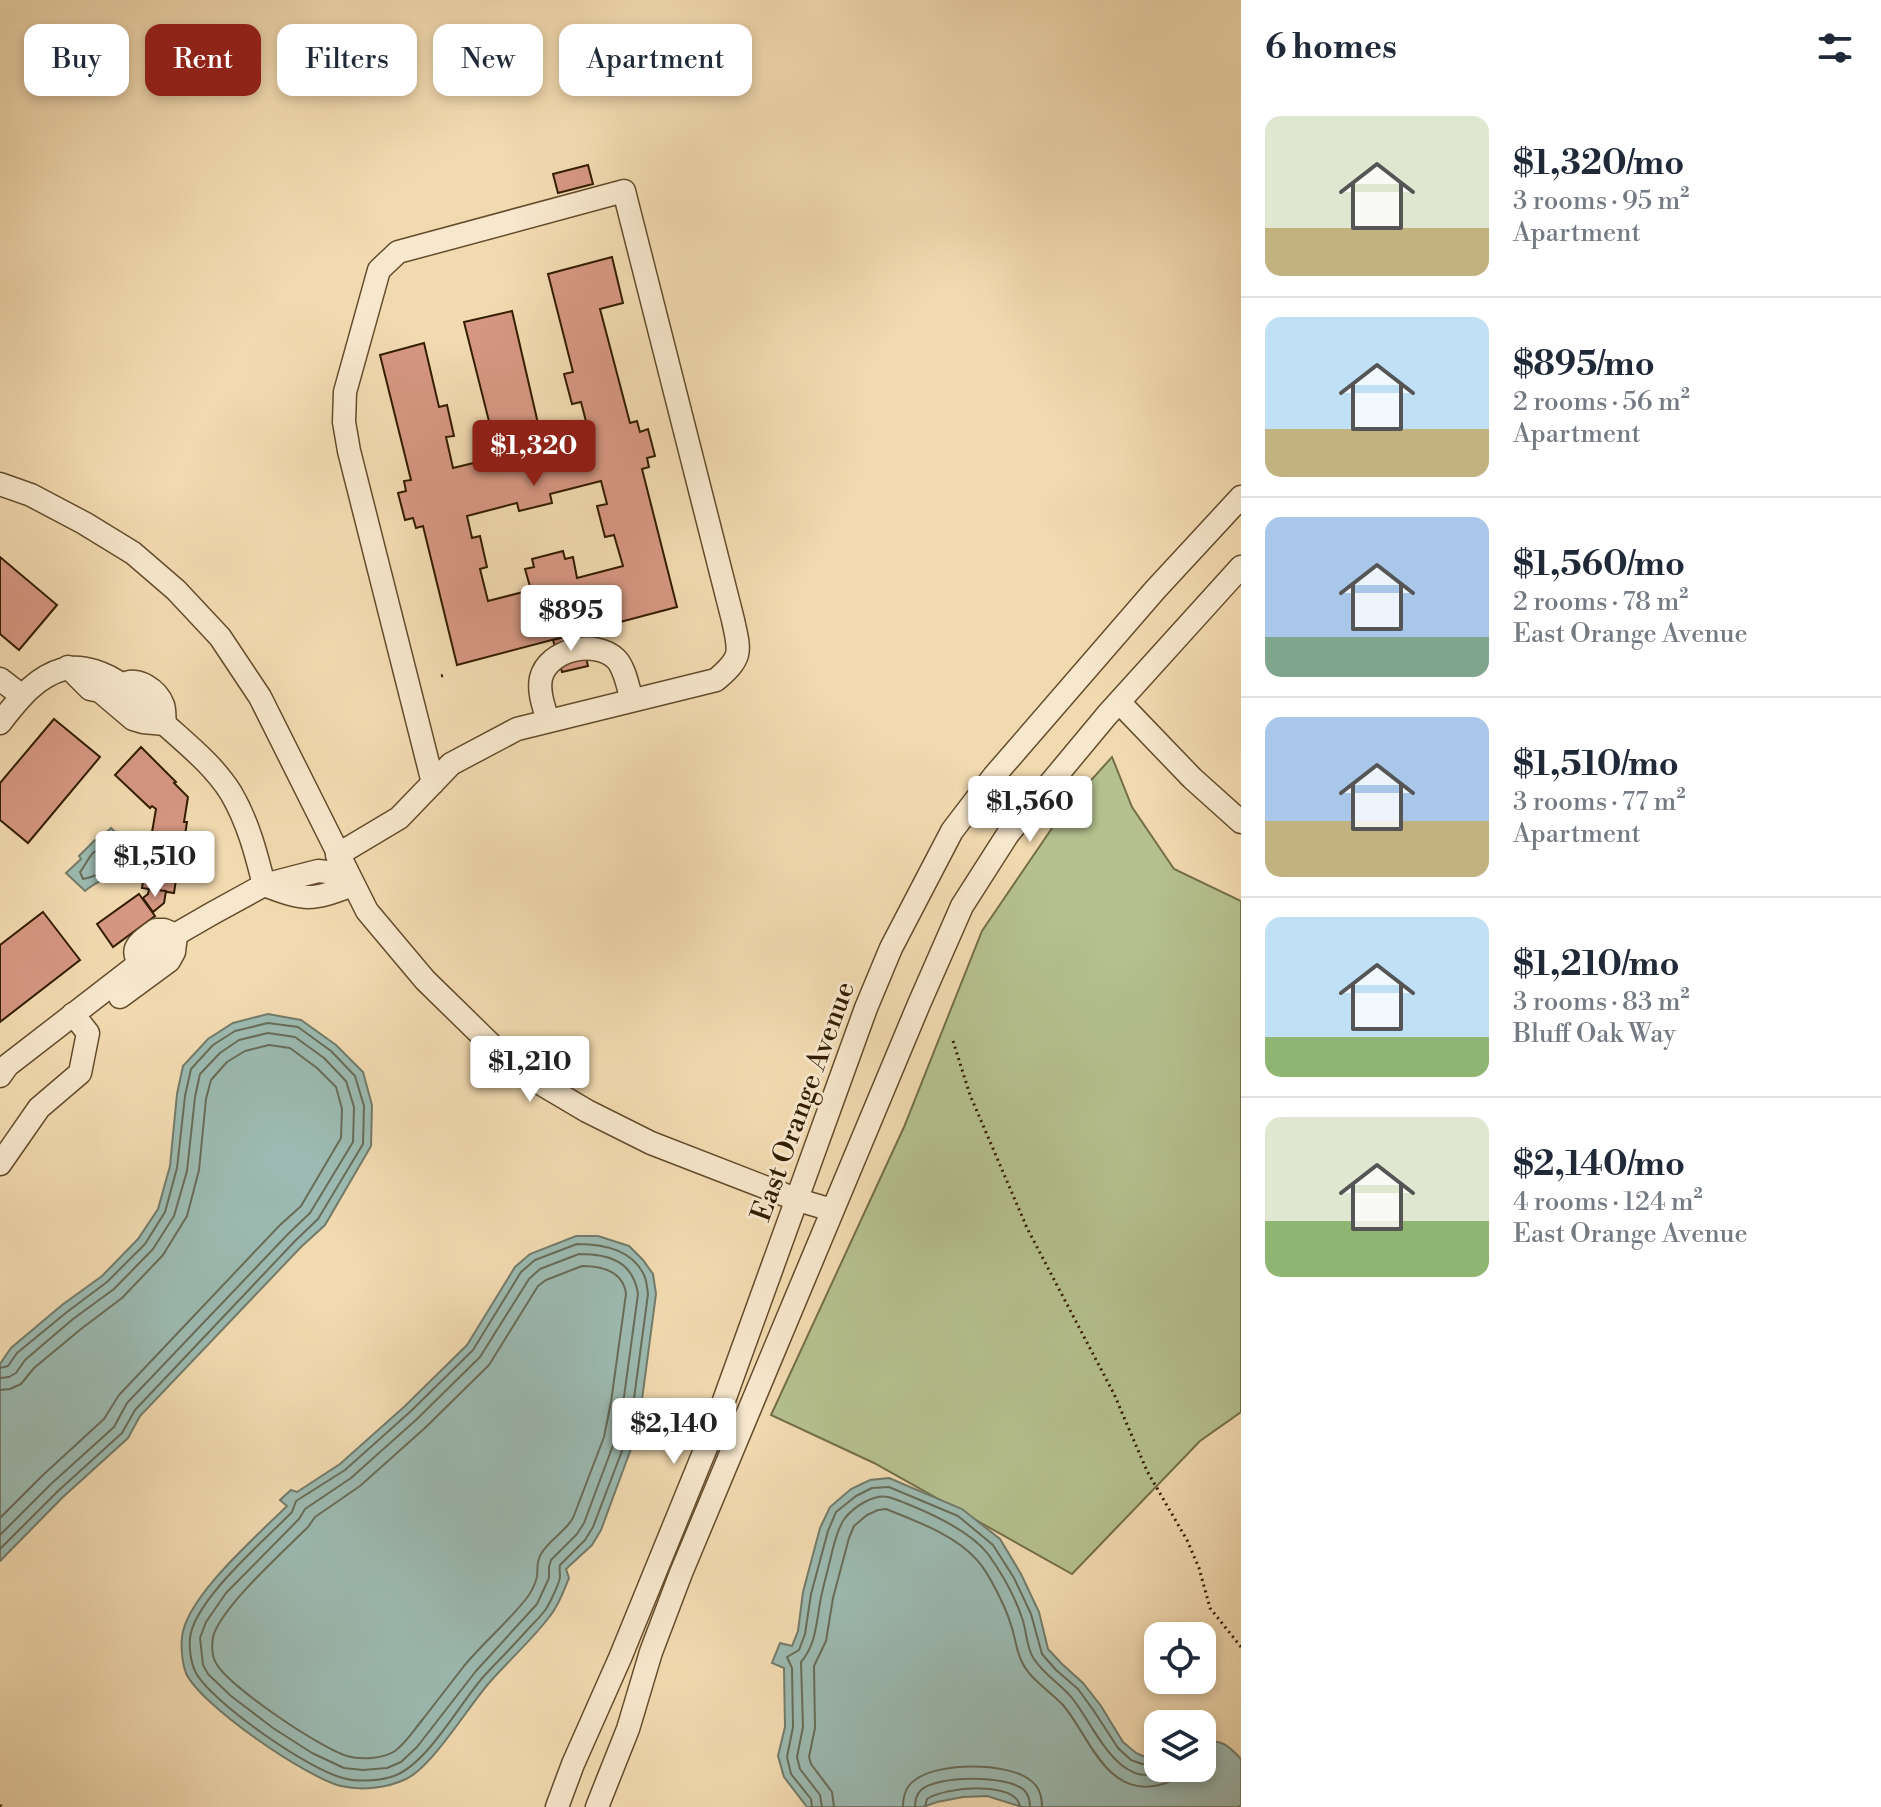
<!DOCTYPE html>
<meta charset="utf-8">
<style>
:root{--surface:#fff;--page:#f6f6f7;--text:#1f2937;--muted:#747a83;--line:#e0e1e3;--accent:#8f2418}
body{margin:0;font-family:"Libre Bodoni",serif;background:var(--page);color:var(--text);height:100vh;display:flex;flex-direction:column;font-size:30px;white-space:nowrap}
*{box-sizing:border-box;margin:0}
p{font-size:26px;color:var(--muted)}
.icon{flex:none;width:44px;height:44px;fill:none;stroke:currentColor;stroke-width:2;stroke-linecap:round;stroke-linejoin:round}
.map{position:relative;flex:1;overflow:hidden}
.drawer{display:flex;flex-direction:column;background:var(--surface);width:640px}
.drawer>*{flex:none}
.guide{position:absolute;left:24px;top:24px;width:760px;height:72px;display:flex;gap:16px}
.fabs{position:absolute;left:1144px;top:1622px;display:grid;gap:16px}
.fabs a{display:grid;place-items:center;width:72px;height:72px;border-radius:16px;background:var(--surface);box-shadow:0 4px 12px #0003;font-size:40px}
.price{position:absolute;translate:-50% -68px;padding:0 18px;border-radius:8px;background:#fff;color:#222;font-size:26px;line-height:52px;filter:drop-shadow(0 2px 4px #0008)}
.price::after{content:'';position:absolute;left:50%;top:48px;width:24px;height:18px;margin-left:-12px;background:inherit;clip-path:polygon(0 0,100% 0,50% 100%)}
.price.active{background:var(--accent);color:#fff}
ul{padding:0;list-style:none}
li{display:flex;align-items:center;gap:24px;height:200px;padding:0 24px}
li+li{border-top:2px solid var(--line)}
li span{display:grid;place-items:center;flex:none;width:224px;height:160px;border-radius:16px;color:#555}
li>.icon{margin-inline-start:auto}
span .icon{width:96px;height:96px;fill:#fffc;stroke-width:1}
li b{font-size:34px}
h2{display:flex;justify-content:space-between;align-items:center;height:96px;padding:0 24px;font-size:34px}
.tag{padding:0 28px;border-radius:16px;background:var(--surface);box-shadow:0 4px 12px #0003;font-size:28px;line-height:72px}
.tag.active{background:var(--accent);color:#fff}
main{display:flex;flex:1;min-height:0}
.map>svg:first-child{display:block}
.green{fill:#b5c18f;stroke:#746f48;stroke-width:2}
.water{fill:#9cbab1;stroke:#727b6a;stroke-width:2}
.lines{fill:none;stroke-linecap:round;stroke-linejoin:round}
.shore{stroke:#686c58;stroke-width:2}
.building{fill:#d69782;stroke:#331d00;stroke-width:2;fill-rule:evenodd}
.minor-casing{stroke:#634c2c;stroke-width:25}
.path{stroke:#331d00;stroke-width:3;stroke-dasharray:2 4;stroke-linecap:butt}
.minor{stroke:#f7e7cc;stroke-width:22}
.labels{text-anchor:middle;stroke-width:6;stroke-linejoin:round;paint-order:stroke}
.street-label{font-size:28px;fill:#331d00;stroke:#f7e7cc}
</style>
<main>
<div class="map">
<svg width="1241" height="1807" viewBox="0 0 1241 1807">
<rect width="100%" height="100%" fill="#f2dab0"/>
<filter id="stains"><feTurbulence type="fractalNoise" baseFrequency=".0025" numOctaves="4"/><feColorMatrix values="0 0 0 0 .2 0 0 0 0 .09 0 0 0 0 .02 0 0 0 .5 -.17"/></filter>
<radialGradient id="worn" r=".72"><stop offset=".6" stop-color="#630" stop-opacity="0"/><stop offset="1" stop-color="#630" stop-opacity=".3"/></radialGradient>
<path class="green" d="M1112,757l20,50 42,62 67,32v511l-41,29 -128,133 -198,-111 -103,-48 133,-288 78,-196 83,-122z"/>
<g class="water">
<path d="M111,828l10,9 -1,3 3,2 -2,15 -4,1c-4,23 -17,20 -32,33l-19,-18 15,-14 -2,-3 16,-16 2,2z"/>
<path d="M268,1014l33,6 35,25 27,27 9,33 -1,41 -46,79 -24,22 -161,169 -12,22 -65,59 -63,64v-197l11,-16 51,-43 40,-29 36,-37 20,-30 12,-43 7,-72 6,-28 25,-27 25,-16z"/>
<path d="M576,1236h22l31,10 14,14 10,14 3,20 -15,113 -9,39 -31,84 -9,15 -26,24 3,9c-5,12 -10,27 -19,38 -18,24 -41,44 -61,67 -21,24 -57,84 -83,96 -19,9 -44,12 -65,7 -34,-8 -141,-81 -155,-113 -4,-10 -5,-26 -4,-36 4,-40 76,-102 105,-131l-7,-6 11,-10 6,2 43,-28 65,-58 62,-61 48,-78 15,-13z"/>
<path d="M889,1478l73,31 38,30 21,35 18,38 9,37 14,15 21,19 18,23 22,36 13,11 9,4 13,-2v13h44v-28c21,1 25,4 39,19v46l-3,2h-216l-35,-11 -24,1 -26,5 -14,5h-116l-23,-30 -6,-21 7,-29 -1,-59 -12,-5 8,-20 12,3 6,-15 5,-39 17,-64 10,-21 21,-18 19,-9z"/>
</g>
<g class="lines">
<g class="shore">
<path d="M108,843h4l2,4c-9,19 -7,27 -31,32l-3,-7c5,-6 8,-14 13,-19 5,-4 10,-6 15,-10z"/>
<path d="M577,1244c26,0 55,5 67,31 3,6 3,13 4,19l-15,112 -8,37 -32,84 -8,13 -25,25c-1,4 0,7 0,11 0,7 -11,28 -14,33 -5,7 -11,13 -17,19 -14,16 -30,32 -45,48 -25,28 -58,91 -93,101 -14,4 -35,5 -48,1 -34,-8 -130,-75 -147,-105 -5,-9 -7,-24 -6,-35 4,-38 75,-98 102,-126l4,-11 49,-31 66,-59 62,-61 48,-78 14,-12z"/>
<path d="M579,1254c30,0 54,7 59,40l-15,110 -8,36 -31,83 -7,11 -26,26 -2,7v11l-12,26 -61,67 -59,76 -16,15 -14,6 -24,2 -19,-2 -32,-15 -39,-25 -42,-32 -23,-22 -5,-9 -3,-27 6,-16 20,-29 73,-74 6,-10 46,-31 66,-59 63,-62 49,-78 11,-10z"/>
<path d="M582,1266c20,0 41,5 44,28l-15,108 -7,35 -31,81c-8,14 -24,22 -32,36 -5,8 -3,15 -4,23 -2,7 -7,17 -11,22 -19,24 -43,44 -62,67 -14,18 -28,36 -41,53 -9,11 -17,24 -28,32 -12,8 -35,9 -48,5 -25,-7 -123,-72 -132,-95 -3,-6 -3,-17 -2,-24 7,-29 72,-87 95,-110l7,-10 45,-31 66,-59 63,-62 49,-79 8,-6z"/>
<path d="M0,1368l8,-2 9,-13 50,-41 40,-30 38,-38 20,-32 12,-44 8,-72 6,-27 22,-24 22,-14 33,-8 30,4 33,24 24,25 9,30 -1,38 -45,75 -23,22 -160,169 -13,23 -64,58 -58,58"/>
<path d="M0,1378l9,-1 7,-4 9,-13 48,-41 41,-30 39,-40 21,-33 13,-45 8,-74 5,-23 20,-21 19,-13 29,-7 27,4 29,21 22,23 8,26 -1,35 -43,71 -22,21 -161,169 -13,24 -63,57 -51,51"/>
<path d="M0,1390l10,-1 11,-5 13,-16 47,-39 41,-31 41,-43 24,-39 12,-46 7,-71 5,-19 16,-18 18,-11 24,-6 21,3 27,20 19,19 6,22 -1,29 -40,68 -22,20 -160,169 -15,24 -61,56 -43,43"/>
<path d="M812,1807l-1,-8 -20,-25 -4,-17 6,-30 -1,-59 -5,-11 12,-7 6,-16 6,-40 17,-63 8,-19 20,-16 16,-8 17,-1 69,29 35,29 21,33 17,36 11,40 14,16 22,19 16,22 24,37 13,12 11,4 16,-1"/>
<path d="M822,1807l-2,-12 -20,-26 -3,-12 6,-30 -2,-65c17,-20 15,-44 21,-69 3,-14 7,-27 10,-41 3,-11 6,-25 13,-34 9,-11 28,-24 43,-21 5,1 12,4 17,6 25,10 66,29 83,51 13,18 27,43 34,64 5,13 4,30 12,41 10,16 27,25 38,39 23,28 49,100 97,70"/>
<path d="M834,1807l-2,-15 -21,-28 -2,-7 6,-29 -1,-62 12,-25 7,-43 16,-60 5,-12 13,-11 11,-5 8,-1c30,12 69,26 91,51 12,13 29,48 34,65 4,11 5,24 10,35 8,19 28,30 42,45 25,29 42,89 91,81 13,-2 22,-6 30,-18"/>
<path d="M903,1807c0,-11 3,-21 12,-27 23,-18 92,-18 115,0 9,6 12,16 12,27"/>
<path d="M915,1807c0,-7 1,-12 6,-17 17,-15 86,-15 103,0 5,5 6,10 6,17"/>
<path d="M925,1807l2,-8c17,-12 90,-19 93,8"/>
</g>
</g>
<g class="building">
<path d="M588,165l5,19 -35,9 -5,-19z"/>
<path d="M612,257l11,46 -23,6 30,114 7,-2 3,11 8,-3 7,27 -8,2 2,9 -7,2 35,138 -220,58 -34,-139 -7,2 -3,-10 -8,2 -7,-27 8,-2 -2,-10 7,-1 -31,-125 44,-12 15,64 8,-2 7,31 -8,1 7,31 45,-11 -34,-135 48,-11 31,134 46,-12 -8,-31 -9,2 -8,-30 9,-2 -25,-98zM601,481l6,23 -10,2 8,31 9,-2 9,31 -46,12 -4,-21 -8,2 -2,-8 -31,8 2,8 -9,2 6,21 -43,11 -8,-32 7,-2 -7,-31 -8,2 -5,-22 50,-13 2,8 33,-8 -2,-9z"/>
<path d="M0,557l57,48 -38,45 -19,-16z"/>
<path d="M580,633l8,33 -26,6 -9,-32z"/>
<path d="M54,719l46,38 -72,86 -28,-23v-37z"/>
<path d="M141,747l35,35 -2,1 14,14 -4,25h3l-3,20 8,1 -6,32 -9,-2 -3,20 -32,-5 3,-19 -11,-1 6,-32 11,2 5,-29 -4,-3 -2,2 -35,-33z"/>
<path d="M149,889l17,2 -2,12 -11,9 -10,-14 5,-4z"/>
<path d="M139,894l16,22 -42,31 -16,-23z"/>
<path d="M43,912l37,48 -80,62v-77z"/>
</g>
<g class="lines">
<g class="minor-casing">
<g id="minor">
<path d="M0,484l31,11 53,28 49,30 43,37 44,47 40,60 107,214 58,69 91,89 71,42 64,32 147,57 34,10"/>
<path d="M68,667l22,22 10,2 33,28 10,3 22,2c-1,-5 0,-14 -2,-19 -5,-14 -26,-30 -40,-20 -5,4 -9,10 -13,14"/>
<path d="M0,679l22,17"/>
<path d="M1119,702l73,76 49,44"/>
<path d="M548,721c-4,-14 -10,-29 -7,-43 7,-29 55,-39 75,-19 9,9 12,29 16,41"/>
<path d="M0,723c18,-23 35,-46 64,-54 19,-5 43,5 58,16 13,9 25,22 36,33 25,23 55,46 73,75 17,29 25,60 33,92"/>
<path d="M337,855l62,-37 52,-54 66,-35 199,-49c27,-23 24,-28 17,-60l-109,-429 -226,61 -19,18 -34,122 -1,30 5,29 84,332"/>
<path d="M264,885c43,16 46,16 89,0"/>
<path d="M120,997l49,-36 5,-9 2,-17 -12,-5h-8c-25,18 -27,20 -8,46"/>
<path d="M0,1076l8,-11 172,-133 33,-19 51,-28 54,-14 29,3"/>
<path d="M0,1164l39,-56 41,-35 8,-40 -15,-19"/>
<path d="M557,1807l16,-43 47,-106 94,-230 152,-420 25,-60 61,-117 42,-55 161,-186 86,-93"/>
<path d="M597,1807l31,-78 23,-77 30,-79 238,-569 43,-98 46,-72 99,-119 134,-148"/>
</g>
</g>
<g class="path">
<path d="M441,676l4,-1"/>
<path d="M953,1041l17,54 57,133 87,166 33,77 40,69 12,28 11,40 31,39"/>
<path d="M0,1805l2,2"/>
</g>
<use href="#minor" class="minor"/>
</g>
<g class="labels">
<g class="street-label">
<text transform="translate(802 1101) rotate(-70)" y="10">East Orange Avenue</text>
</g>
</g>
<rect width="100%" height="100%" filter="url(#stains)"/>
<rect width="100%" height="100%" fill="url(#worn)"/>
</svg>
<div class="fabs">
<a><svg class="icon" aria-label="locate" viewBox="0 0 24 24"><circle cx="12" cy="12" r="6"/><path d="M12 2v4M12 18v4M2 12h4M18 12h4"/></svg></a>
<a><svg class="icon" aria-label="layers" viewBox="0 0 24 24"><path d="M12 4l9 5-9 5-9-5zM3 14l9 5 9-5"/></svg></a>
</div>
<b class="price active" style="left:534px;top:488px">$1,320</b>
<b class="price" style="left:571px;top:653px">$895</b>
<b class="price" style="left:1030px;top:844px">$1,560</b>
<b class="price" style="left:155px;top:899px">$1,510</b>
<b class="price" style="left:530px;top:1104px">$1,210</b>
<b class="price" style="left:674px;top:1466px">$2,140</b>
<div class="guide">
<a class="tag">Buy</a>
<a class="tag active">Rent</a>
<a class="tag">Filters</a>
<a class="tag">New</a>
<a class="tag">Apartment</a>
</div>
</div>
<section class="drawer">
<h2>6 homes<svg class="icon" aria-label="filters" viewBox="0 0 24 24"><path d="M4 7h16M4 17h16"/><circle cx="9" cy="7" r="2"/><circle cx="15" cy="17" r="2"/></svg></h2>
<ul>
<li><span style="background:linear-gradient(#dfe7d0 70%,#c2b280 0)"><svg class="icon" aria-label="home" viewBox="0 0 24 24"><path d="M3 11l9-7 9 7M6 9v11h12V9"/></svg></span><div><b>$1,320/mo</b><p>3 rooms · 95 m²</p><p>Apartment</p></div></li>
<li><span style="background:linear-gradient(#bfe0f5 70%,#c2b280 0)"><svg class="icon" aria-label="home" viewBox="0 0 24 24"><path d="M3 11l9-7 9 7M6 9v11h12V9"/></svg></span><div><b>$895/mo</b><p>2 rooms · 56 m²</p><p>Apartment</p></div></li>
<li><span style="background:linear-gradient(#a9c7e8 75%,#7fa58c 0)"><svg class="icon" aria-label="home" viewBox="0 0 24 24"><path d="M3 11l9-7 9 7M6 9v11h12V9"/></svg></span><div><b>$1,560/mo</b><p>2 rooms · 78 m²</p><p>East Orange Avenue</p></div></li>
<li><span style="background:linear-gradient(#a9c7e8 65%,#c2b280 0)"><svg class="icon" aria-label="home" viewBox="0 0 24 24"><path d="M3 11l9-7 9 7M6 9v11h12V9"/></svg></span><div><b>$1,510/mo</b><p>3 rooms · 77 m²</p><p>Apartment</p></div></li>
<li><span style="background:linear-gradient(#bfe0f5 75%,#8fb573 0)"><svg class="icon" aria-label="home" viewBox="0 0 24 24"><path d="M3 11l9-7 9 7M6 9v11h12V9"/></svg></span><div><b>$1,210/mo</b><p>3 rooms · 83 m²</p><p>Bluff Oak Way</p></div></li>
<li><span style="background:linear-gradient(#dfe7d0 65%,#8fb573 0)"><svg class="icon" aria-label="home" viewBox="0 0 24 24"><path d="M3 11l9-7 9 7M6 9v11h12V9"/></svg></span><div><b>$2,140/mo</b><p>4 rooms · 124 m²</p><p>East Orange Avenue</p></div></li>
</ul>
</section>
</main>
